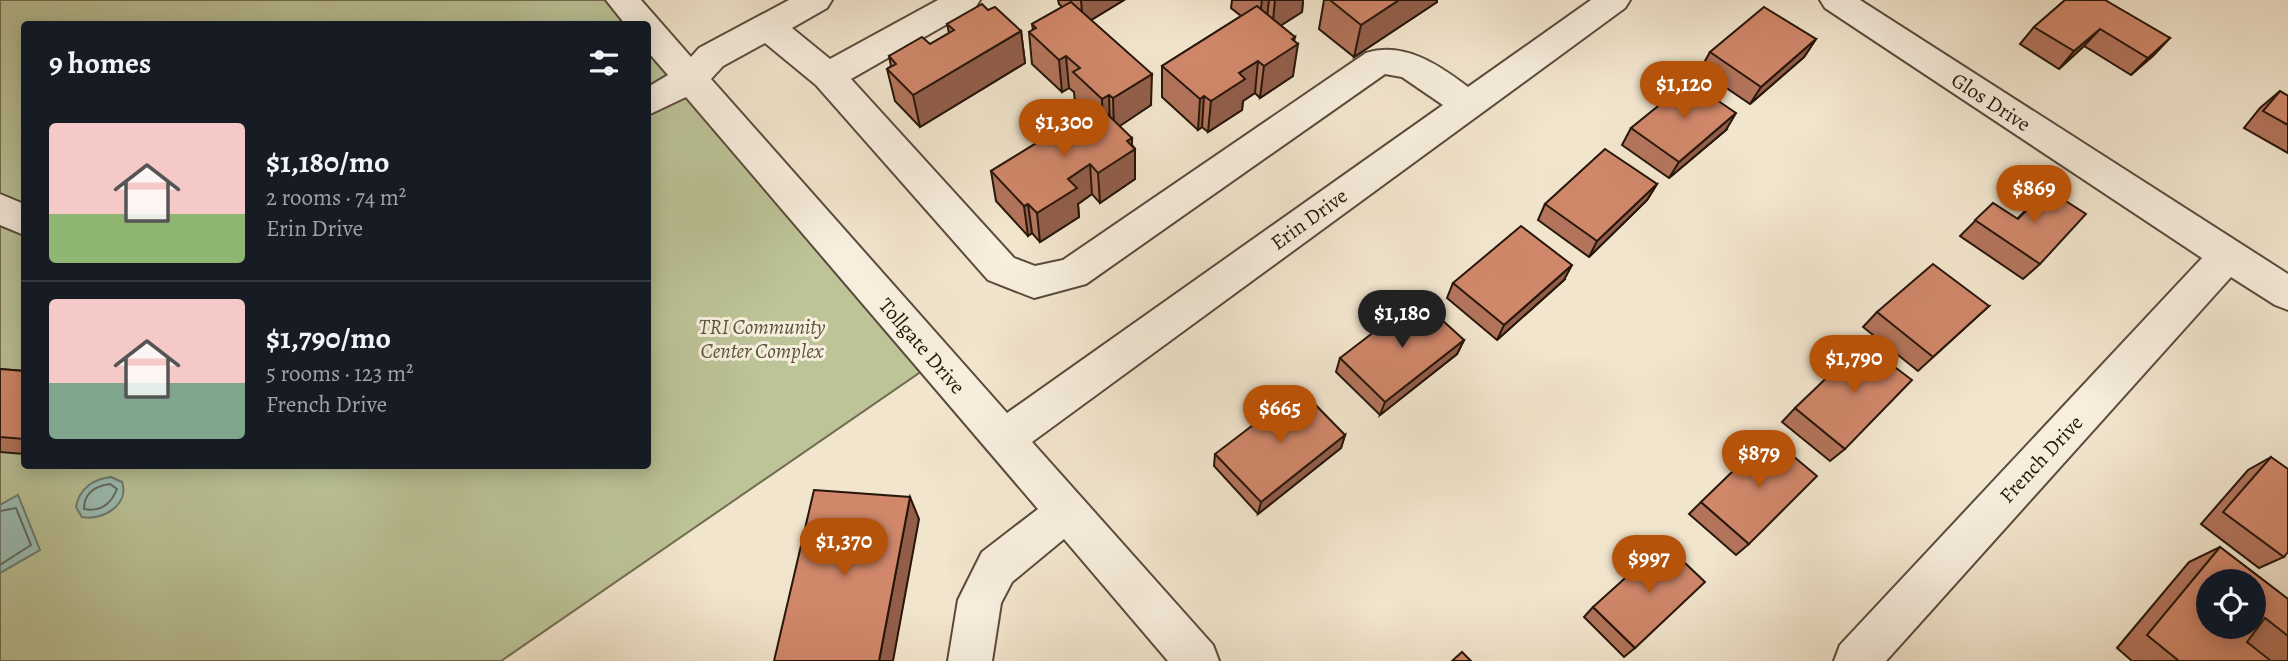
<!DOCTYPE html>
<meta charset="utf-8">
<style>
:root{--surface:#171b24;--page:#20242c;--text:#f1f3f6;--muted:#9ea1a6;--line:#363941;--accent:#b45309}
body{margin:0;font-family:Alegreya,serif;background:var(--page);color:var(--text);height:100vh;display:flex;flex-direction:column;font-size:26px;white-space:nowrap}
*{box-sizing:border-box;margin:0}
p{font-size:23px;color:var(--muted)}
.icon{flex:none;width:38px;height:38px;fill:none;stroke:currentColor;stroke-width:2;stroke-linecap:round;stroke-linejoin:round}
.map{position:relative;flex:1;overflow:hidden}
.side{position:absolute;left:21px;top:21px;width:630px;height:448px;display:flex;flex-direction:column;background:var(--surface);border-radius:7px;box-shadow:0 4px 18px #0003}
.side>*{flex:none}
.fabs{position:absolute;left:2196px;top:569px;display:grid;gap:14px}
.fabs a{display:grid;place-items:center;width:70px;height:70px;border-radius:50%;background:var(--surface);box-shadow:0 4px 18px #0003;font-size:35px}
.price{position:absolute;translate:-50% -60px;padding:0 16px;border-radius:24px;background:var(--accent);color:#fff;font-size:23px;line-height:46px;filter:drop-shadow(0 2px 4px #0008)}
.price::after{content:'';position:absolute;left:50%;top:42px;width:21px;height:16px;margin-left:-10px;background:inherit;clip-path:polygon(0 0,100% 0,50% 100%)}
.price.active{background:#222;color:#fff}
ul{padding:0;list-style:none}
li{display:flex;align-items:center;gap:21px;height:175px;padding:0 28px}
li+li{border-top:2px solid var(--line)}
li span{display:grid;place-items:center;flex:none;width:196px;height:140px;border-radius:7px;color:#555}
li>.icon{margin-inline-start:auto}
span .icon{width:84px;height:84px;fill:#fffc;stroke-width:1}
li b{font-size:30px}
h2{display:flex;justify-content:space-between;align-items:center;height:84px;padding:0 28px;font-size:30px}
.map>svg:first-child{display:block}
.green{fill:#bcc498;stroke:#726d51;stroke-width:2}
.water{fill:#9bbfb6;stroke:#6d7b71;stroke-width:2}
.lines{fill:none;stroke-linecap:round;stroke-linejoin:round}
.shore{stroke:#616a60;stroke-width:2}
.minor-casing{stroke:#5a4a3b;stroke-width:4}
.minor{fill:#f7eede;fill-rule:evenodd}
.wall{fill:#b3745b;stroke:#27160a;stroke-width:2}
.shaded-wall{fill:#925e4a;stroke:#27160a;stroke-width:2}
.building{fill:#d0876a;stroke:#27160a;stroke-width:2;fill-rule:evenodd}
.labels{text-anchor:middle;stroke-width:6;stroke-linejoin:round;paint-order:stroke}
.street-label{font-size:21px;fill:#27160a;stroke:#f7eede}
.park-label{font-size:21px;font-style:italic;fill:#5b533c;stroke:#f7eede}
</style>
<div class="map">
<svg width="2288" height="661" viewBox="0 0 2288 661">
<rect width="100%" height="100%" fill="#f2e5cd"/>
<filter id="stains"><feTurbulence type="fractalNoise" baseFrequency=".00286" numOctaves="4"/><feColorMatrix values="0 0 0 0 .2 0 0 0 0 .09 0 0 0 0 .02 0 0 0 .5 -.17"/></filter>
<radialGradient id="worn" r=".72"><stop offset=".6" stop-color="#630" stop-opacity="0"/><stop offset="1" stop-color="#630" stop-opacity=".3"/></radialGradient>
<path class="green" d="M0,0h622l21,24h-619v442h624v-436l287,332 -434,299h-501z"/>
<g class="water">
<path d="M111,477l11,5c8,23 -20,39 -40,35l-6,-10c3,-18 17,-28 35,-30z"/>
<path d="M18,495l22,55 -40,23v-68z"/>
</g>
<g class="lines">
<g class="shore">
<path d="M110,484l7,5c-6,15 -17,23 -33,20 0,-16 11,-23 26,-25z"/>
<path d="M0,511l16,-3 15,37 -31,20"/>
</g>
<g class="minor-casing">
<g id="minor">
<path d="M606,0h35l50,57 8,-9 90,-48h43l-5,8 -35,20 38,31 108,-59h42l-5,8 -124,71 163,179 21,8 28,-6 303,-207c38,-12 73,12 102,34l123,-87h39l-5,8 -593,434 181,203 6,16h-51l-104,-122 -52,43 -11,21 -9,58h-44l10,-61 24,-48 56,-43 -352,-412 -38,18v-28l20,-12 -20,-23v-28h-23zM765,43l51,42 172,195 46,18 52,-14 299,-210 17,3 41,28 -436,308 -296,-334 12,-13z"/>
<path d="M1820,0h40l428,274v36l-13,-5 -44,-28 -345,384h-52l6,-16 362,-387 -377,-250z"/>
<path d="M0,194l24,10v31l-24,-10z"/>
</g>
</g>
<use href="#minor" class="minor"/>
</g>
<g class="wall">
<path d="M1058,0h66l-33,20 60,85 -32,21 16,23v30l-35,24 -8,-9 -14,10 1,13 -39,25 -8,-9 -4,3 -32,-35 -5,-30 94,-58 -10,-10 -1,-11 -5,-4 -7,4 -30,-28 -3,-32 4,-2 -1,-6 30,-17 -3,-3z"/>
<path d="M1232,0h71l-1,12 -22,14 14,15 -1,35 -33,22 -5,-5 -12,8 -1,9 -34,22 -6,-5 -4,3 -36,-33v-31l79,-50 -10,-8z"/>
<path d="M1324,0h113v2l-83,55 -35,-28z"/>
<path d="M2065,0l105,38 -39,37 -47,-29 -25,23 -39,-25 14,-17z"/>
<path d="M988,10l33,21 4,32 -105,64 -25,-26 -8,-32 4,-3 -2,-10 41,-12 19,-11 -2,-9z"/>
<path d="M1816,39l-12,18 -54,47 -50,-34 10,-18z"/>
<path d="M2280,91l8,5v57l-44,-25 16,-20z"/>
<path d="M1631,128l95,2 -57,48 -47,-33z"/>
<path d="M1657,184l-10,16 -58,57 -51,-37 7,-16z"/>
<path d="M2047,189l-7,75 -17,15 -63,-43 33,-33 24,16z"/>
<path d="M1564,280l-67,60 -50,-42 6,-15z"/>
<path d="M1989,306l-71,65 -55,-44 14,-15z"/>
<path d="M1464,340l-7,14 -77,61 -44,-43 4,-14z"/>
<path d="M0,369l24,2v83l-24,-2z"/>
<path d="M1795,408l50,41 -15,12 -48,-39z"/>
<path d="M1345,435l-4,13 -83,66 -44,-48 1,-12z"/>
<path d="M2271,457l13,100 -25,11 -58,-44 47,-54z"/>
<path d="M1701,502l48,42 -13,11 -47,-41z"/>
<path d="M2220,547l68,52v62h-156l-15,-13 72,-86z"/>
<path d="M1593,607l42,41 -11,9 -40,-40z"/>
</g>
<g class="shaded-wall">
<path d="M1081,0h43l-41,25z"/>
<path d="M1262,0h7l-3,26 -8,5z"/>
<path d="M1275,0h28l-1,12 -30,19z"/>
<path d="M1399,0h38v2l-83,55 7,-32z"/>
<path d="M2100,29l-16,17 -25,23 15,-18z"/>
<path d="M1021,31l4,32 -105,64 -7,-32z"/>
<path d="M1295,37l-2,10 5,-3 -5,32 -33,22 4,-32z"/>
<path d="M2170,38l-17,18 -22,19 17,-17z"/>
<path d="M1816,39l-12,18 -54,47 11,-17z"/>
<path d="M1066,56l3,32 -7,4 -3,-32z"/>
<path d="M1258,61l-3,32 -12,8 -1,9 -34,22 3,-31 28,-28z"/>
<path d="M1152,74l-1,31 -37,25 -1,-32z"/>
<path d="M1109,95l1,31 -7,4 -1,-31z"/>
<path d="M1204,96l-2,31 -4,3 2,-31z"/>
<path d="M1736,113l-10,17 -57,48 10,-16z"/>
<path d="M1132,138v13l3,-2v30l-35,24 -2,-30 29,-32z"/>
<path d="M1090,164l2,30 -14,10 1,13 -39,25 -3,-29 31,-34z"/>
<path d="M1657,184l-10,16 -58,57 8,-16z"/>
<path d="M1028,204l4,29 -4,3 -4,-30z"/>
<path d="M1572,265l-8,15 -67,60 7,-15z"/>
<path d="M1464,340l-7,14 -77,61 5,-13z"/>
<path d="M1345,435l-4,13 -83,66 3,-12z"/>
<path d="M910,497l9,22 -26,142h-14z"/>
</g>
<g class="building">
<path d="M1330,0h69l-38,25z"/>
<path d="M2065,0h40l65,38 -22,20 -48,-29 -26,22 -40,-24z"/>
<path d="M1071,2l81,72 -39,24 -4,-3 -7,4 -29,-27 7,-4 -14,-12 -7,4 -30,-28 7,-4 -4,-4z"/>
<path d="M982,4l6,6 7,-3 26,24 -108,64 -26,-26 9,-5 -7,-8 33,-19 8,7 24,-14 -7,-6z"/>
<path d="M1257,6l38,31 -3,2 6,5 -34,22 -6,-5 -19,12 6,6 -34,22 -7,-5 -4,3 -38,-33z"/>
<path d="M1764,7l52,32 -55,48 -51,-35z"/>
<path d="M1689,81l47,32 -57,49 -48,-34z"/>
<path d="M2280,91l8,5v29l-25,-14z"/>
<path d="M1098,105l34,33 -5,3 8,8 -37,24 -8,-9 -22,15 9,9 -40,25 -9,-9 -4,2 -33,-35z"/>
<path d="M1605,149l52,35 -60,57 -52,-37z"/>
<path d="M2047,189l39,25 -46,50 -65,-44 18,-17 25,16z"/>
<path d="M1521,226l51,39 -68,60 -51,-42z"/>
<path d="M1933,264l56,42 -56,51 -56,-45z"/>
<path d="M1418,298l46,42 -79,62 -45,-44z"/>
<path d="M1863,343l49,37 -67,69 -50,-41z"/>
<path d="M0,369l24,2v68l-24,-2z"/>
<path d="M1300,389l45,46 -84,67 -46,-48z"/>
<path d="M1769,436l48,40 -68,68 -48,-42z"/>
<path d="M2271,457l17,12v83l-4,5 -61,-45z"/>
<path d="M814,490l96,7 -31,164h-105z"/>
<path d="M1664,543l41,39 -70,66 -42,-41z"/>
<path d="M2220,547l68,52v37l-23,-18 -18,24 24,19h-92l-32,-26zM2208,581h46v45h-46z"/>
<path d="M1462,652l9,9h-19z"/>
</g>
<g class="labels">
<g class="street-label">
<text transform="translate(1991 102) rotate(33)" y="7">Glos Drive</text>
<text transform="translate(1309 219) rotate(-36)" y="7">Erin Drive</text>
<text transform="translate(922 346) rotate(49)" y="7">Tollgate Drive</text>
<text transform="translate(2041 459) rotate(-47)" y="7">French Drive</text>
</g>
<g class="park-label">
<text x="762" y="334">TRI Community<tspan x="762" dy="24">Center Complex</tspan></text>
</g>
</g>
<rect width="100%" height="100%" filter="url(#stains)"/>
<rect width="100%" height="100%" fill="url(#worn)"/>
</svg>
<div class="fabs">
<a><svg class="icon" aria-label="locate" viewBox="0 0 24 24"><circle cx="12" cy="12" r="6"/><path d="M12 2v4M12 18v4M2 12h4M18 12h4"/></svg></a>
</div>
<b class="price" style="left:1684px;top:121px">$1,120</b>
<b class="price" style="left:1064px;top:159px">$1,300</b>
<b class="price" style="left:2034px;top:225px">$869</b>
<b class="price active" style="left:1402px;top:350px">$1,180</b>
<b class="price" style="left:1854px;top:395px">$1,790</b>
<b class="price" style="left:1280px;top:445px">$665</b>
<b class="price" style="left:1759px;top:490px">$879</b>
<b class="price" style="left:844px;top:578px">$1,370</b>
<b class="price" style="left:1649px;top:595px">$997</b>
<section class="side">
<h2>9 homes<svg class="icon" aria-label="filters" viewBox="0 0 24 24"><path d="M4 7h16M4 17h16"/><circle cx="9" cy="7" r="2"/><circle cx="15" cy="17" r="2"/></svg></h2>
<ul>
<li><span style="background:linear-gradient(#f6c9c9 65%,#8fb573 0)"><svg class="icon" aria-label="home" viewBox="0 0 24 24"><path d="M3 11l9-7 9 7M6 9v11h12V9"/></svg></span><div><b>$1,180/mo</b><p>2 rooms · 74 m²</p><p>Erin Drive</p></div></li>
<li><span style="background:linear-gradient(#f6c9c9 60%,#7fa58c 0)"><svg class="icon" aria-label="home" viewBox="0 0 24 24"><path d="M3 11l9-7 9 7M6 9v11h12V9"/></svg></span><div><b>$1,790/mo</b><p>5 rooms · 123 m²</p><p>French Drive</p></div></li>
</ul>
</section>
</div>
